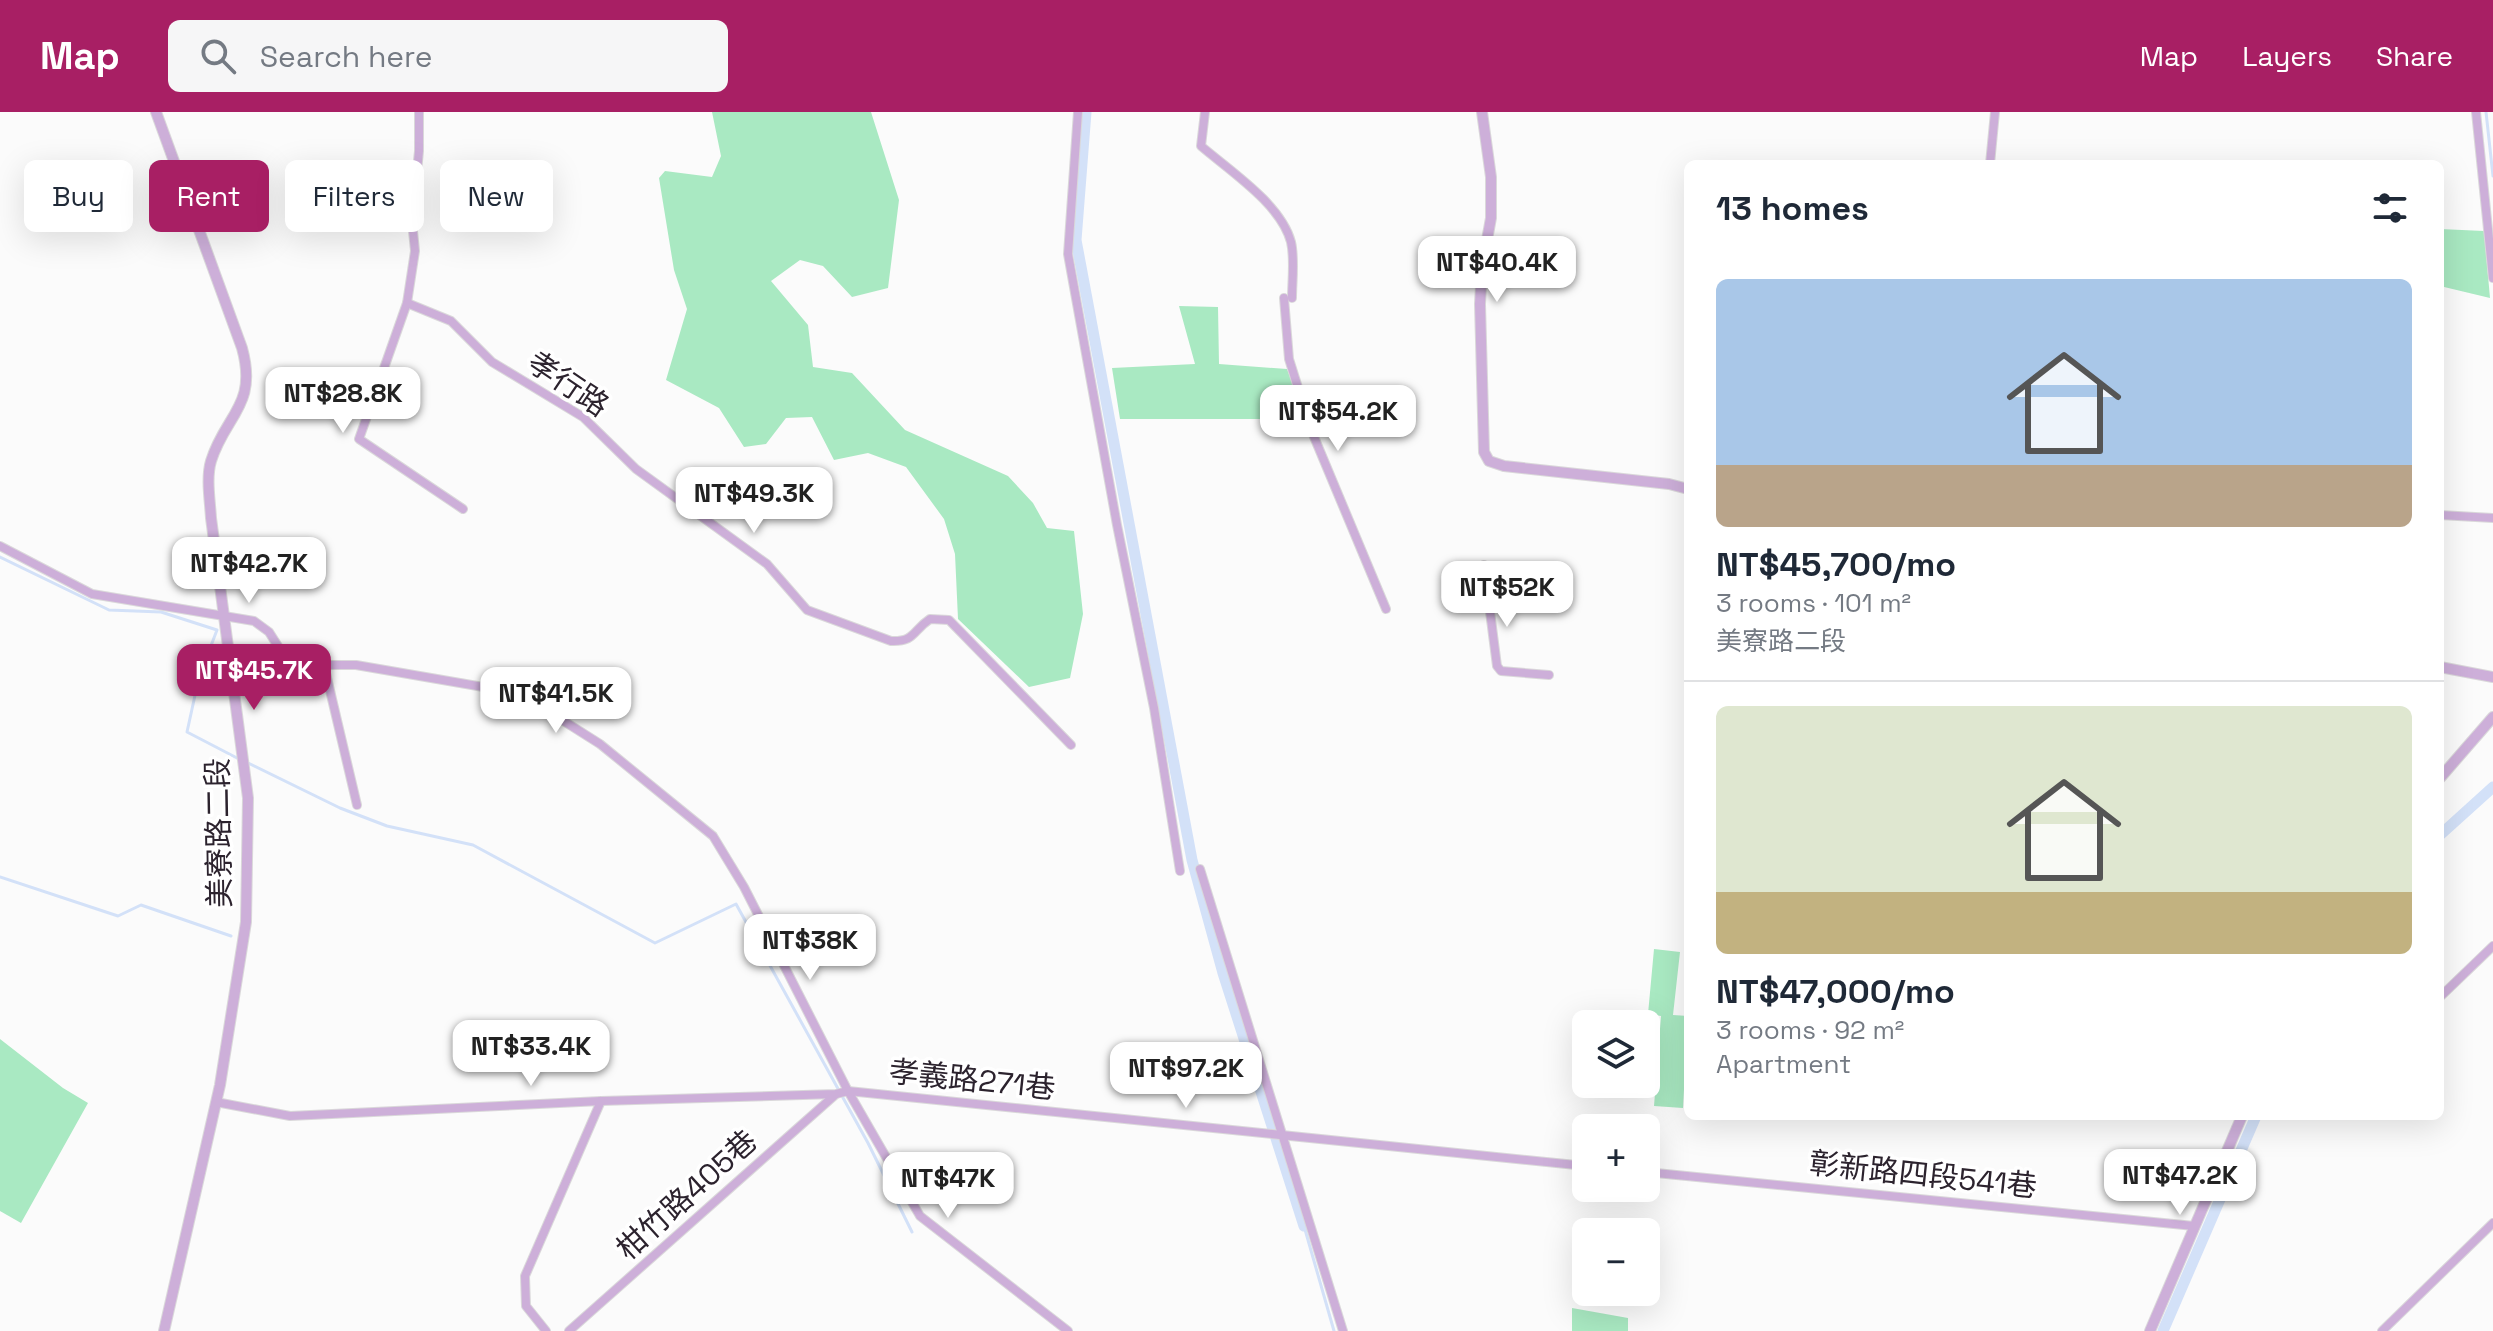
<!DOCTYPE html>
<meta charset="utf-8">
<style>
:root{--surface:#fff;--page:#f6f6f7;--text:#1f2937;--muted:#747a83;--line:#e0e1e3;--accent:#a81f64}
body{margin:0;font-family:"Space Grotesk","Noto Sans TC",sans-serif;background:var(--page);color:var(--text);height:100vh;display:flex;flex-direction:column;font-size:30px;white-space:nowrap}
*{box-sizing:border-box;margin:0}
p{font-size:26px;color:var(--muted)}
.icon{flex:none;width:44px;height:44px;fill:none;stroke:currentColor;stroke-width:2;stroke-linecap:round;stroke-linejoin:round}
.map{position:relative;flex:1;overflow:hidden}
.panel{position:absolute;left:1684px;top:48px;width:760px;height:960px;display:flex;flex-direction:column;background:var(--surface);border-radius:12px;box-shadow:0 8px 32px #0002}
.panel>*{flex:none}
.top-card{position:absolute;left:24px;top:48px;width:760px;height:72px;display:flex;gap:16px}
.tools{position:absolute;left:1572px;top:898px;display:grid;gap:16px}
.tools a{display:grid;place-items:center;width:88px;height:88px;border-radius:12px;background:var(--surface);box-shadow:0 8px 32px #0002;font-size:40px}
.price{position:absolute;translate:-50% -68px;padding:0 18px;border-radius:16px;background:#fff;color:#222;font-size:26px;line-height:52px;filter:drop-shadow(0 2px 4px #0008)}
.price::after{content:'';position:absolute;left:50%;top:48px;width:24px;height:18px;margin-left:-12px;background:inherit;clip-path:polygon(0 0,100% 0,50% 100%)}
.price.selected{background:var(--accent);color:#fff}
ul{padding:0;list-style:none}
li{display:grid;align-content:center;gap:16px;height:424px;padding:0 32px}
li+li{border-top:2px solid var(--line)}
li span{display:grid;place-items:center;height:248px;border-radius:12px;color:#555}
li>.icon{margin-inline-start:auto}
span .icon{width:144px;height:144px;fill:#fffc;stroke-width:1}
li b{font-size:34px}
h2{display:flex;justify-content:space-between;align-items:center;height:96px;padding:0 32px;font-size:34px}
.chip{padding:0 28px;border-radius:12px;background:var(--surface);box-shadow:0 8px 32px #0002;font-size:28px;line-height:72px}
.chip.selected{background:var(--accent);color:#fff}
header{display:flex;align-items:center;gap:48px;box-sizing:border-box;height:112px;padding:0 40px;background:var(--accent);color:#fff}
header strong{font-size:38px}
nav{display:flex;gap:44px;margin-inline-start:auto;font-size:28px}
.search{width:560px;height:72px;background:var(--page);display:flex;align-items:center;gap:20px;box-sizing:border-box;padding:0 28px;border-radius:12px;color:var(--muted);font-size:30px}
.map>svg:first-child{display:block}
.green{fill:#a9e9c2}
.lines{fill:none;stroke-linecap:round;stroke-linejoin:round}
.stream{stroke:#d3e1f8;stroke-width:3}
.canal{stroke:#d3e1f8;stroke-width:11}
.minor-casing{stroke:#dad8da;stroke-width:10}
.tertiary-casing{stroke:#dad8da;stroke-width:12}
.minor{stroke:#cdafd9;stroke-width:8}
.tertiary{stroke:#cdafd9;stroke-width:10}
.labels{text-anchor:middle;stroke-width:7;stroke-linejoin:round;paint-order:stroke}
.street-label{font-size:30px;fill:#2c232e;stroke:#fff}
</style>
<header>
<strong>Map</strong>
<div class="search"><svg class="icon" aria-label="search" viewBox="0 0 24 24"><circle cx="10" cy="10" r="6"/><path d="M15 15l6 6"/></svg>Search here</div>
<nav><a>Map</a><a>Layers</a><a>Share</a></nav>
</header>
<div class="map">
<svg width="2493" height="1219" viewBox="0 0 2493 1219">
<rect width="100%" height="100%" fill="#fbfbfb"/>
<g class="green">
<path d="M712,0h159l28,88 -11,88 -36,9 -29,-31 -23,-6 -29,21 37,44 5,42 39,6 53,57 103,46 25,27 14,25 27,3 9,83 -13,64 -41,9 -71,-68 -3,-65 -11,-35 -38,-52 -38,-14 -34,7 -22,-43 -26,1 -20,26 -22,3 -25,-39 -53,-28 21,-71 -13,-39 -15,-92 6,-7 47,6 9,-21z"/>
<path d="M2440,117l44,2 6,67 -50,-12z"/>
<path d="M1179,194l39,1 1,57 68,5 19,50h-186l-8,-51 83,-4z"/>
<path d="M1654,837l26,3 -7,63 15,1 -5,92 -29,-2 7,-90 -13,-2z"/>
<path d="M0,927l63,49 25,15 -67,120 -21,-12z"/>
<path d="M1572,1196l56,10v13h-56z"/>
</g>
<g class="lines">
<g class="stream">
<path d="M2486,0l7,64"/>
<path d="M0,445l109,53 52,2 56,18 -18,47 -12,55 52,27"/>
<path d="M246,650l94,46 47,18 86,19 182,98 81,-39 132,239 44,89"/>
<path d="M0,765l118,39 23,-11 90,31"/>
<path d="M1304,1114l30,105"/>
</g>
<g class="canal">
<path d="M1086,0l-10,128 116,620 31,113 81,253"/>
<path d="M2440,723l53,-48"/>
<path d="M2163,1219l93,-215"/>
</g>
<g class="minor-casing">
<g id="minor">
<path d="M419,0v39l-7,70 3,30 -8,52 -48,136 104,70"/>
<path d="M1078,0l-10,142 49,271 37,183 26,163"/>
<path d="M1205,0l-4,34c29,25 80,58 90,96 4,17 1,39 1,56"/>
<path d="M2476,0l17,166"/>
<path d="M1990,52l5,-52"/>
<path d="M1284,186l5,61 23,73 74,177"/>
<path d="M407,191l44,18 41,41 91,55 53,52 131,95 40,46 84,31c24,1 21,-10 39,-22l19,1 122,125"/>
<path d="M2440,403l53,3"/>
<path d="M0,434l92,48 162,27 15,11 12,19 43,14 33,140"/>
<path d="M1484,453l13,101 4,5 48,4"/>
<path d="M324,553h32l133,23 62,25 49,31 113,92 31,51 104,204 72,125 148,115"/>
<path d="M1200,757l143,462"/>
<path d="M2440,885l53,-51"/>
<path d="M216,990l74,14 311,-15 235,-7 12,-3 738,75"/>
<path d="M1646,1060l548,54"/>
<path d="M546,1219l-20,-25 -1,-30 76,-175"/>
<path d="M569,1219l266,-236"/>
<path d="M2382,1219l111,-108"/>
</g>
</g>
<g class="tertiary-casing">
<g id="tertiary">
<path d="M156,0l86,236c16,58 -17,67 -31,113 -5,17 -1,39 0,57l37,280 -2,124 -26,163 -56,246"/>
<path d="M1482,0l9,65v41l-9,49 -2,37 4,148 5,9 15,5 165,18 19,5"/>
<path d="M2440,555l53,10"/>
<path d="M2440,666l53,-61"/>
<path d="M2150,1219l92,-215"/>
</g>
</g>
<use href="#minor" class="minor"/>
<use href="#tertiary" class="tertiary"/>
</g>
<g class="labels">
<g class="street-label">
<text transform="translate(568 272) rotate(34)" y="10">孝行路</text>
<text transform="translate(219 721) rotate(-91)" y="10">美寮路二段</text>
<text transform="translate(972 968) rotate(6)" y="10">孝義路271巷</text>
<text transform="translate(1923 1063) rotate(6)" y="10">彰新路四段541巷</text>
<text transform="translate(687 1083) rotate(-42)" y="10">柑竹路405巷</text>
</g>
</g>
</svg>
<div class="tools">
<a><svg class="icon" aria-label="layers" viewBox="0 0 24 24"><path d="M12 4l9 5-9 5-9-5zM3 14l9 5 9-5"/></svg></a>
<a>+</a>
<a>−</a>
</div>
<b class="price" style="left:1497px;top:192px">NT$40.4K</b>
<b class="price" style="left:343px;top:323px">NT$28.8K</b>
<b class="price" style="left:1338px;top:341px">NT$54.2K</b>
<b class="price" style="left:754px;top:423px">NT$49.3K</b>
<b class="price" style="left:249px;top:493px">NT$42.7K</b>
<b class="price" style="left:1507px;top:517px">NT$52K</b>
<b class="price selected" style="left:254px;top:600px">NT$45.7K</b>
<b class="price" style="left:556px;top:623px">NT$41.5K</b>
<b class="price" style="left:810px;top:870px">NT$38K</b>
<b class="price" style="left:531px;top:976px">NT$33.4K</b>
<b class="price" style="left:1186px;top:998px">NT$97.2K</b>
<b class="price" style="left:2180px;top:1105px">NT$47.2K</b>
<b class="price" style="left:948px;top:1108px">NT$47K</b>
<div class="top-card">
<a class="chip">Buy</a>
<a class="chip selected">Rent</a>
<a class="chip">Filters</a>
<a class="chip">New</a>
</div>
<section class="panel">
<h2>13 homes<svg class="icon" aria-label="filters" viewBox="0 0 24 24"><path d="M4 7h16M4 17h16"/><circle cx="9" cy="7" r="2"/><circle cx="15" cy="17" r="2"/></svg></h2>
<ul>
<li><span style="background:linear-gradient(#a9c7e8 75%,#b9a48a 0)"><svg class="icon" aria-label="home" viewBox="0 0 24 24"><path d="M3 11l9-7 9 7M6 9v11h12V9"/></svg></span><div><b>NT$45,700/mo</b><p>3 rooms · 101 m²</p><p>美寮路二段</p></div></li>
<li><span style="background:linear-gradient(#dfe7d0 75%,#c2b280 0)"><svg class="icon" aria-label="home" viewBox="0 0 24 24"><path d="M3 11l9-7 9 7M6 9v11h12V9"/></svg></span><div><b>NT$47,000/mo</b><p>3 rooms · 92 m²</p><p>Apartment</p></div></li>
</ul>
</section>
</div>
